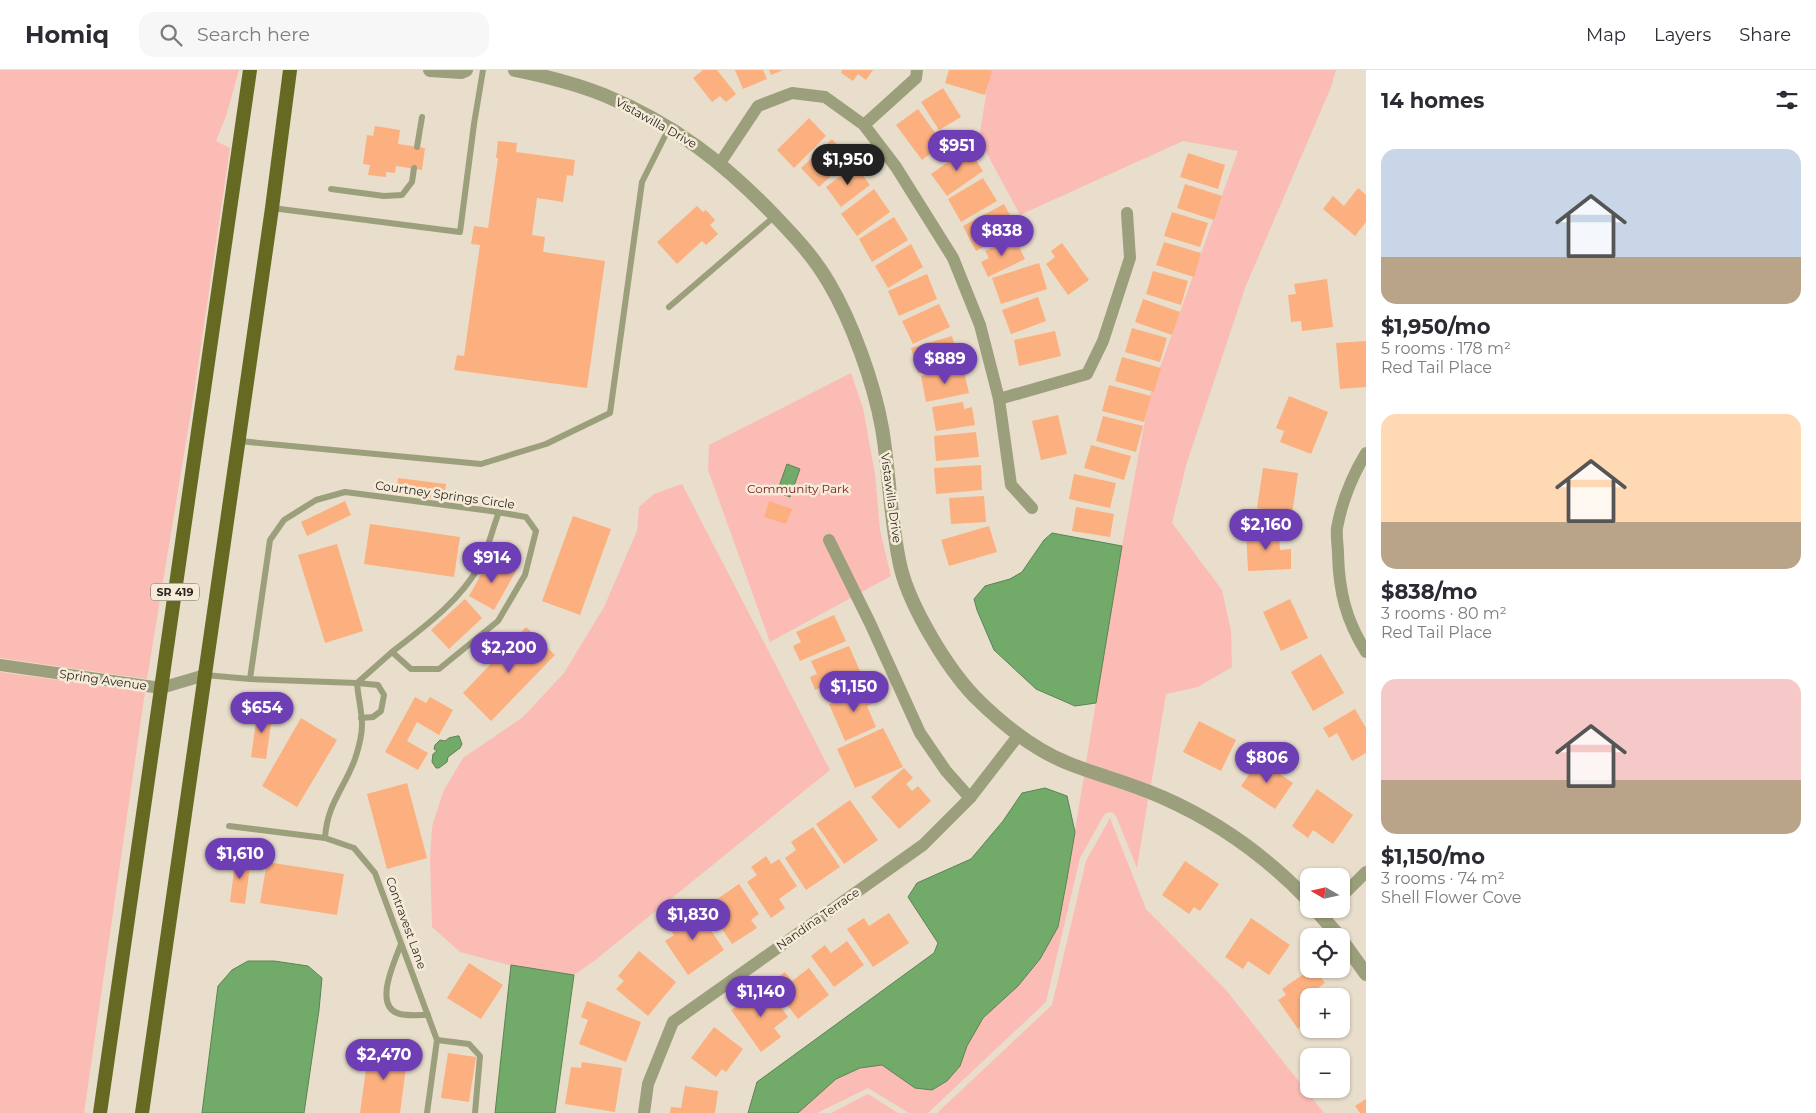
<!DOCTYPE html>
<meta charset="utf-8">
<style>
:root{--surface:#fff;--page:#f7f7f7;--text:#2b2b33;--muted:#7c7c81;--line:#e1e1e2;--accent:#6e3eb5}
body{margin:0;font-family:Montserrat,sans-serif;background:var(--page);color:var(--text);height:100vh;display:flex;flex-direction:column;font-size:19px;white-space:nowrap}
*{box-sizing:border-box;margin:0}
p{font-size:16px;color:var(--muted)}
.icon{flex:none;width:28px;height:28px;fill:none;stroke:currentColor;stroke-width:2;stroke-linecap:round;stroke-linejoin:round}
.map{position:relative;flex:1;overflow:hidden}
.drawer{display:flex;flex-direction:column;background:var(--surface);width:450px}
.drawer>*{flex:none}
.needle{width:32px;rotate:279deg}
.controls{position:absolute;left:1300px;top:798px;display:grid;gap:10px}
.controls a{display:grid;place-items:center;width:50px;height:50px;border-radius:10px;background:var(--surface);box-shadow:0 1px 4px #0004;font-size:25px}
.price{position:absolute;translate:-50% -42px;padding:0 11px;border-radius:18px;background:var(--accent);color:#fff;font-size:16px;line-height:32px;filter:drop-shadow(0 1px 2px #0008)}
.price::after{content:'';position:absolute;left:50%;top:30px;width:15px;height:11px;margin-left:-8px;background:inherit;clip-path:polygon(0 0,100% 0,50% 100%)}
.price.active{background:#222;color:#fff}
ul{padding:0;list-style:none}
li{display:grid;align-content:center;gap:10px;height:265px;padding:0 15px}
li span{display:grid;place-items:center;height:155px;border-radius:15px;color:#555}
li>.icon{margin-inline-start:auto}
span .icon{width:90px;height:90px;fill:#fffc;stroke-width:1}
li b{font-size:21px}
h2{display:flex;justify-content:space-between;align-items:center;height:60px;padding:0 15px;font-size:21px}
header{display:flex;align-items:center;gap:30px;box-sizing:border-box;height:70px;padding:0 25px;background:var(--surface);border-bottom:1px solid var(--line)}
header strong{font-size:24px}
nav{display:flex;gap:28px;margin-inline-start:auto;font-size:18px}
.search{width:350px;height:45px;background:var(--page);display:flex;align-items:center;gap:12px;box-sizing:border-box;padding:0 18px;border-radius:15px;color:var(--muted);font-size:19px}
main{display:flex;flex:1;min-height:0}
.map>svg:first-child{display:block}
.green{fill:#fbbcb6}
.water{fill:#72aa69;stroke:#5d8353}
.building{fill:#fcb07f}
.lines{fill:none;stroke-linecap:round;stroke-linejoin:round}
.service{stroke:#9c9f7c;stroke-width:6}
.minor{stroke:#9c9f7c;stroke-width:12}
.tertiary{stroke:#9c9f7c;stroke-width:14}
.primary{stroke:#656922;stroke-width:14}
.labels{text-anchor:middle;stroke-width:5;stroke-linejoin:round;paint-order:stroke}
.shield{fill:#f5ebd8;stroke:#686257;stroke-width:1}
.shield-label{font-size:11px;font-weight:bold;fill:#2b2720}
.street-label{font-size:12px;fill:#2b2720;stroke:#f5ebd8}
.park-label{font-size:12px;fill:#80171b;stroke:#f5ebd8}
</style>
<header>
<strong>Homiq</strong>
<div class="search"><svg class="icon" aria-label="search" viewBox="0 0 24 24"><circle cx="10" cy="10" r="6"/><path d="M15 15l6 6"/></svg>Search here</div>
<nav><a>Map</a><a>Layers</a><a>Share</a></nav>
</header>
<main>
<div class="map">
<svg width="1366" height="1043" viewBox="0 0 1366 1043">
<rect width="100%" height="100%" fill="#e8decb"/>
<g class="green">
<path d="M0,0h239l-13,46 -10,25 14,7 -36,245 -47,286 -147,-21z"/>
<path d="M990,0h346l-5,17 -86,201 -58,174 -15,61 50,67 9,41 1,36 -34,20 -32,7 -15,91 -65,-23 36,-216 27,-148 89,-247 -55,-10 -163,74 -41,-76z"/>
<path d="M851,303l12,35 12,66 5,56 11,46 -121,66 -62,-172 1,-25z"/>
<path d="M682,414l148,286 -236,191 -20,14 -65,-10 -49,-13 -28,-25 -2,-69 2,-31 11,-35 20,-34 60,-41 41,-44 40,-66 33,-76 2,-24 15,-13z"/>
<path d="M0,602l145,20 -61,421h-84z"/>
<path d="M1084,706l64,23 -11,69 -21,-52 -4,-4 -5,1 -3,2 -24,43 -34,144 -118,111h-19l-41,-25 -51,25h-19l38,-34 24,-11 22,-3 33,23 45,-22 7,-20 16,-28 35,-32 57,-156z"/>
<path d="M1110,748l36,91 80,81 98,123h-387l115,-108 34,-144z"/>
<path d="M868,1024l30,19h-67z"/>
</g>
<g class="water">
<path d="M787,394l13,5 -10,28 -13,-5z"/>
<path d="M1052,463l70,13 -26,157 -21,3 -39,-17 -42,-39 -17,-40 -3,-11 11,-13 25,-7 12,-7 22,-32z"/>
<path d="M457,666h2l3,8 -2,4 -12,9 -1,5 -8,6h-3l-4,-6 1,-8 4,-3 -3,-2 1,-4 5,-5 5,1 4,-3z"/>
<path d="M1045,718l22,8 8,36 -8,47 -9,48 -18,32 -22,27 -35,32 -16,28 -7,20 -13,15 -15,9 -17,-2 -33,-23 -22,3 -24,11 -38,34h-50l9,-31 177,-129 4,-10 -30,-46 9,-14 54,-24 32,-38 19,-28z"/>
<path d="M248,891h26l34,5 14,12 -3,32 -15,103h-102l16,-127 14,-16z"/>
<path d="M511,895l63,10 -19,138h-60z"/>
</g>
<g class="building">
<path d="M703,0h14l19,24 -10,8 -6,-6 -8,6 -19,-24z"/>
<path d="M735,0h28l4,9 -24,10z"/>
<path d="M769,0h14l-12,5z"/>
<path d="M842,0h31l-7,10 -8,-6 -5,7 -12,-8z"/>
<path d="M949,0h39l4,1 -7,24 -40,-12z"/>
<path d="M943,18l18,29 -22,13 -18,-28z"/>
<path d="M918,39l25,35 -21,16 -26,-35z"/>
<path d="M809,48l17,18 -32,32 -17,-18z"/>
<path d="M375,56l25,4 -2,14 27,4 -3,22 -26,-4 -1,7 -9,-1v5l-18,-2 2,-10 -7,-1 4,-29 6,1z"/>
<path d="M832,69l17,20 -30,28 -18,-19z"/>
<path d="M498,71l19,2 -1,9 59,8 -2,16 -6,-1 -4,27 -26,-4 -5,37 13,2 -2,15 62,9 -18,127 -133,-18 3,-15 7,1 16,-111 -9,-1 3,-18 14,2 10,-70h-2z"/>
<path d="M968,78l15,23 -36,25 -16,-22z"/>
<path d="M1188,83l37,12 -7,24 -38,-12z"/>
<path d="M855,95l15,20 -29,22 -15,-20z"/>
<path d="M983,108l14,23 -36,21 -13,-23z"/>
<path d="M1185,114l37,12 -8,24 -37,-12z"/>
<path d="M1358,118l8,7v27l-11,14 -32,-27 10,-13 11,10z"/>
<path d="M874,119l16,23 -33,24 -16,-22z"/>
<path d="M1004,134l13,24 -41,23 -13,-25z"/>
<path d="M697,136l6,6 3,-2 9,10 -5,5 8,9 -12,11 -4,-4 -25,23 -20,-22z"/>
<path d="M1172,142l36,11 -8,24 -36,-11z"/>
<path d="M894,147l14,23 -36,22 -13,-23z"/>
<path d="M1014,167l11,22 -37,18 -7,-15 8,-4 -4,-7z"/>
<path d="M1164,172l37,11 -7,24 -38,-12z"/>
<path d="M1062,173l27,37 -21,15 -22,-31 9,-7 -4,-6z"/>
<path d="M911,174l12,23 -35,21 -13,-22z"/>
<path d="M1039,193l8,26 -46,15 -9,-26z"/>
<path d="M1153,201l35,10 -7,24 -35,-11z"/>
<path d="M927,204l10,25 -38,17 -11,-25z"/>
<path d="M1327,209l6,48 -31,4 -1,-10 -10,1 -3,-27 8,-1 -2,-10z"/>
<path d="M1038,227l8,24 -35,13 -9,-24z"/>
<path d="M1143,229l37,13 -8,23 -37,-13z"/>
<path d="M939,234l11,23 -37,17 -11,-23z"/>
<path d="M1132,258l35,10 -7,24 -35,-10z"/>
<path d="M1055,261l6,25 -42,10 -5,-26z"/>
<path d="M952,266l7,25 -41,12 -7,-25z"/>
<path d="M1366,271v46l-26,2 -4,-46z"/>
<path d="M1122,287l39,11 -7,24 -39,-11z"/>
<path d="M963,297l6,26 -43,9 -5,-26z"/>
<path d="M1109,315l42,11 -7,26 -42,-11z"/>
<path d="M1289,326l39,16 -17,42 -31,-12 4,-11 -8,-3z"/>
<path d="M963,332l1,7 8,-2 3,18 -39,6 -4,-24z"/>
<path d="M1058,345l9,39 -26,6 -9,-39z"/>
<path d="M1103,346l40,10 -7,26 -40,-11z"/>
<path d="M976,362l3,25 -43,4 -2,-25z"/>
<path d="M1091,375l40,11 -7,24 -40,-12z"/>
<path d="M981,395l1,25 -46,4 -2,-26z"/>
<path d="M1263,398l35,5 -6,41 -35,-6z"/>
<path d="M1074,404l42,9 -6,25 -41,-9z"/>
<path d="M398,408l48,6 -2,15 -48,-6z"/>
<path d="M984,426l2,26 -35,2 -2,-26z"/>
<path d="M345,431l6,14 -44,21 -6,-14z"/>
<path d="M769,431l23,8 -6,15 -22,-7z"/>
<path d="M1076,437l38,7 -4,23 -38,-6z"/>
<path d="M573,446l38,13 -31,86 -38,-14z"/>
<path d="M370,454l90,13 -6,40 -90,-13z"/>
<path d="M989,456l8,26 -48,14 -8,-26z"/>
<path d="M1279,458l1,22 11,-1v20l-43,2 -2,-42z"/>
<path d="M337,474l26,87 -38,12 -27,-88z"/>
<path d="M491,487l25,14 -22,39 -25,-14z"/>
<path d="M465,529l17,19 -33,31 -18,-19z"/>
<path d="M1290,529l18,39 -27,13 -18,-39z"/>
<path d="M834,545l12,26 -46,20 -7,-15 8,-4 -5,-10z"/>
<path d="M526,557l29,28 -64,66 -28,-28z"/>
<path d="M849,576l11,25 -45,19 -5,-13 7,-3 -6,-13z"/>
<path d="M1321,584l23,39 -31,18 -22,-39z"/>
<path d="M869,616l7,16 -9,4 9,21 -31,14 -16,-37z"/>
<path d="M415,627l11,6 4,-6 23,13 -14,25 -22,-13 -10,19 21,12 -10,17 -33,-18z"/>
<path d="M258,638l15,2 -7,49 -15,-2z"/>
<path d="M1355,639l11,19v25l-14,8 -15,-28 -8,5 -6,-10z"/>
<path d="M301,648l36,22 -40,67 -35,-21z"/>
<path d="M1199,651l37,19 -15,31 -38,-19z"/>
<path d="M883,658l20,39 -48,21 -18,-39z"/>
<path d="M1259,690l34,23 -18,26 -34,-23z"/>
<path d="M904,698l9,10 -7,6 6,7 6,-5 13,15 -32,28 -28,-32z"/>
<path d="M407,713l20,75 -40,11 -20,-75z"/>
<path d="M1317,719l36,26 -20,29 -20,-14 -5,8 -16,-12z"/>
<path d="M850,730l28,40 -34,24 -28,-40z"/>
<path d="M813,757l27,40 -34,23 -21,-32 11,-8 -5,-8z"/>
<path d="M236,786l15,2 -6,46 -15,-2z"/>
<path d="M766,786l5,8 8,-5 18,27 -18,13 6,9 -14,10 -24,-36 10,-7 -6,-8z"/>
<path d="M1185,791l34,23 -19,27 -6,-4 -5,7 -27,-19z"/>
<path d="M267,792l77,12 -7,41 -77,-12z"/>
<path d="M739,814l20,30 -8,6 6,8 -25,16 -25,-38z"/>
<path d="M695,836l29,44 -36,25 -23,-34 9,-6 -7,-10z"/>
<path d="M889,843l20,30 -36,24 -26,-38 17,-11 5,8z"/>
<path d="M1251,848l39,27 -21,30 -21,-14 -5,8 -18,-12z"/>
<path d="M847,871l17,24 -30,22 -23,-31 14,-11 6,8z"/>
<path d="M639,881l37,31 -28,34 -32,-27 8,-8 -6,-5z"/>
<path d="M469,893l34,22 -22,34 -34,-21z"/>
<path d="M809,898l20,27 -31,24 -28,-36 15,-11 7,9z"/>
<path d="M1311,899h4l10,14 -7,5 5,8h-14v26l-11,7 -20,-29 8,-5 -4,-6z"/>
<path d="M766,916l22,31 -14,11 7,9 -20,15 -30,-42z"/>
<path d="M587,931l54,21 -15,40 -47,-18 9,-24 -7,-3z"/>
<path d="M714,957l29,22 -17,23 -4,-3 -6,8 -25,-19z"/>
<path d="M369,977l39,5 -8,61h-40z"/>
<path d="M448,983l28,4 -7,45 -28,-4z"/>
<path d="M582,992l40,6 -7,44 -50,-8 6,-37 10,1z"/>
<path d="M685,1016l33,5 -3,22h-45l1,-6 10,1z"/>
<path d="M1366,1029v14h-6l-5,-7z"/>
</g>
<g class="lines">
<g class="service">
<path d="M417,77l5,-30"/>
<path d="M331,119l53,7 18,-1 10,-13 2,-14"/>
<path d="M272,138l188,24 14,-108 9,-54"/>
<path d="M669,237l106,-91"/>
<path d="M239,371l242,23 65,-20 64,-31 32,-231 27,-54"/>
<path d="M392,582c31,-24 68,-51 87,-86 9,-16 13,-36 20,-54"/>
<path d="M205,605l45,4 107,4 35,-31 19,17h28l59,-48 27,-46 11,-44 -10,-14 -35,-6 -146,-19 -29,8 -32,20 -14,20 -20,139"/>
<path d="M229,756l96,12 29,10 21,25 62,167 -10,73"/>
<path d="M325,768c2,-34 19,-49 30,-79 3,-9 7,-24 7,-34 0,-14 -4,-28 -5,-42l21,2 6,10 -3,16 -8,6 -12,1"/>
<path d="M401,874c-6,17 -29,63 -1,70 8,2 19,1 28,1"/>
<path d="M437,970l32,4 11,12 -5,57"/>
</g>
<g class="minor">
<path d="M864,55l52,-47 1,-8"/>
<path d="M720,93l38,-57 34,-13 33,4 39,28 32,42 57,91 27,67 19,74 12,86 21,23"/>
<path d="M999,329l88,-25 16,-33 27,-83 -3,-45"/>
<path d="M1366,383c-14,23 -24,48 -29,75 -1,8 1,18 1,26 1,38 8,66 28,98"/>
<path d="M829,470l41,83 50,110 26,38 24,27"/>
<path d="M0,595l161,23 44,-13"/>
<path d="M1341,827l25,-25"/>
<path d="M1322,846l7,-7"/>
<path d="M644,1043l4,-29 25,-62 250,-177 47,-47 48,-62"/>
</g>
<g class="tertiary">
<path d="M430,0l31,2 5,-2"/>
<path d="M515,0c30,6 61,14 89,25 70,29 119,67 171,121 20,21 39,41 54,67 23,39 45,100 53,145 8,47 8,95 19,141 10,39 46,99 74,128 27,27 59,53 95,67 31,12 63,20 94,34 54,24 104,60 145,103"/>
<path d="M1315,839l24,27"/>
<path d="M1341,869l25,35"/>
</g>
<g class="primary">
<path d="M100,1043l150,-1043"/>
<path d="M142,1043l130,-905 18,-138"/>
</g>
</g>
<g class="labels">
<rect class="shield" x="151" y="513.5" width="48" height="17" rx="4"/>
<g class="shield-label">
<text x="175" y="526">SR 419</text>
</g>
<g class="street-label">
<text transform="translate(656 53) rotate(29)" y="4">Vistawilla Drive</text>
<text transform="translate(445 425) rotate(8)" y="4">Courtney Springs Circle</text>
<text transform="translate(891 428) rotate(82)" y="4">Vistawilla Drive</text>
<text transform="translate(103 610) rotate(8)" y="4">Spring Avenue</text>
<text transform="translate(818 849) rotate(-35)" y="4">Nandina Terrace</text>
<text transform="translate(406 853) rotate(70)" y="4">Contravest Lane</text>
</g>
<g class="park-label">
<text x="798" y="423">Community Park</text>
</g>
</g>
</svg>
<div class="controls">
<a><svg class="needle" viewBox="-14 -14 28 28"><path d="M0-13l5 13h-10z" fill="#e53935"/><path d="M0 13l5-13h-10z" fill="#7c7c81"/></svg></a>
<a><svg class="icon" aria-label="locate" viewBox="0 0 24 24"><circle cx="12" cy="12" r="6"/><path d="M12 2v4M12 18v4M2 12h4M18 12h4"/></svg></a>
<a>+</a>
<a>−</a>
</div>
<b class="price" style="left:957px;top:102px">$951</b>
<b class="price active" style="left:848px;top:116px">$1,950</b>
<b class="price" style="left:1002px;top:187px">$838</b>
<b class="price" style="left:945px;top:315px">$889</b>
<b class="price" style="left:1266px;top:481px">$2,160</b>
<b class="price" style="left:492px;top:514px">$914</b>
<b class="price" style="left:509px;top:604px">$2,200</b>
<b class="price" style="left:854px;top:643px">$1,150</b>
<b class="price" style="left:262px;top:664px">$654</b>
<b class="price" style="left:1267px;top:714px">$806</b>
<b class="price" style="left:240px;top:810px">$1,610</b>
<b class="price" style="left:693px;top:871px">$1,830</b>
<b class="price" style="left:761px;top:948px">$1,140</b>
<b class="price" style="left:384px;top:1011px">$2,470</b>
</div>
<section class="drawer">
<h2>14 homes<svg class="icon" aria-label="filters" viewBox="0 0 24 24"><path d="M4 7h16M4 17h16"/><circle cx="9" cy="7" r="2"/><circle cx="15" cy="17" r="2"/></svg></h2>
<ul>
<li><span style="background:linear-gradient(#c9d6e8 70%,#b9a48a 0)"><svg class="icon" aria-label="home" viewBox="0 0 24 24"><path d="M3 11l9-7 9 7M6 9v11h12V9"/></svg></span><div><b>$1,950/mo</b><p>5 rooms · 178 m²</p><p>Red Tail Place</p></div></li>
<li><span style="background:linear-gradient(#ffd9b3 70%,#b9a48a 0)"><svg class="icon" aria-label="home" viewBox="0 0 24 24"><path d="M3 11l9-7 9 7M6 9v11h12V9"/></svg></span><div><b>$838/mo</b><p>3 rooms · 80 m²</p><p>Red Tail Place</p></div></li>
<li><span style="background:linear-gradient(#f6c9c9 65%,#b9a48a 0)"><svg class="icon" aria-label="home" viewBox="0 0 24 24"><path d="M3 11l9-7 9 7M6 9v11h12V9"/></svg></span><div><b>$1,150/mo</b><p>3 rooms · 74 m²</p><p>Shell Flower Cove</p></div></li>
</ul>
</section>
</main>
